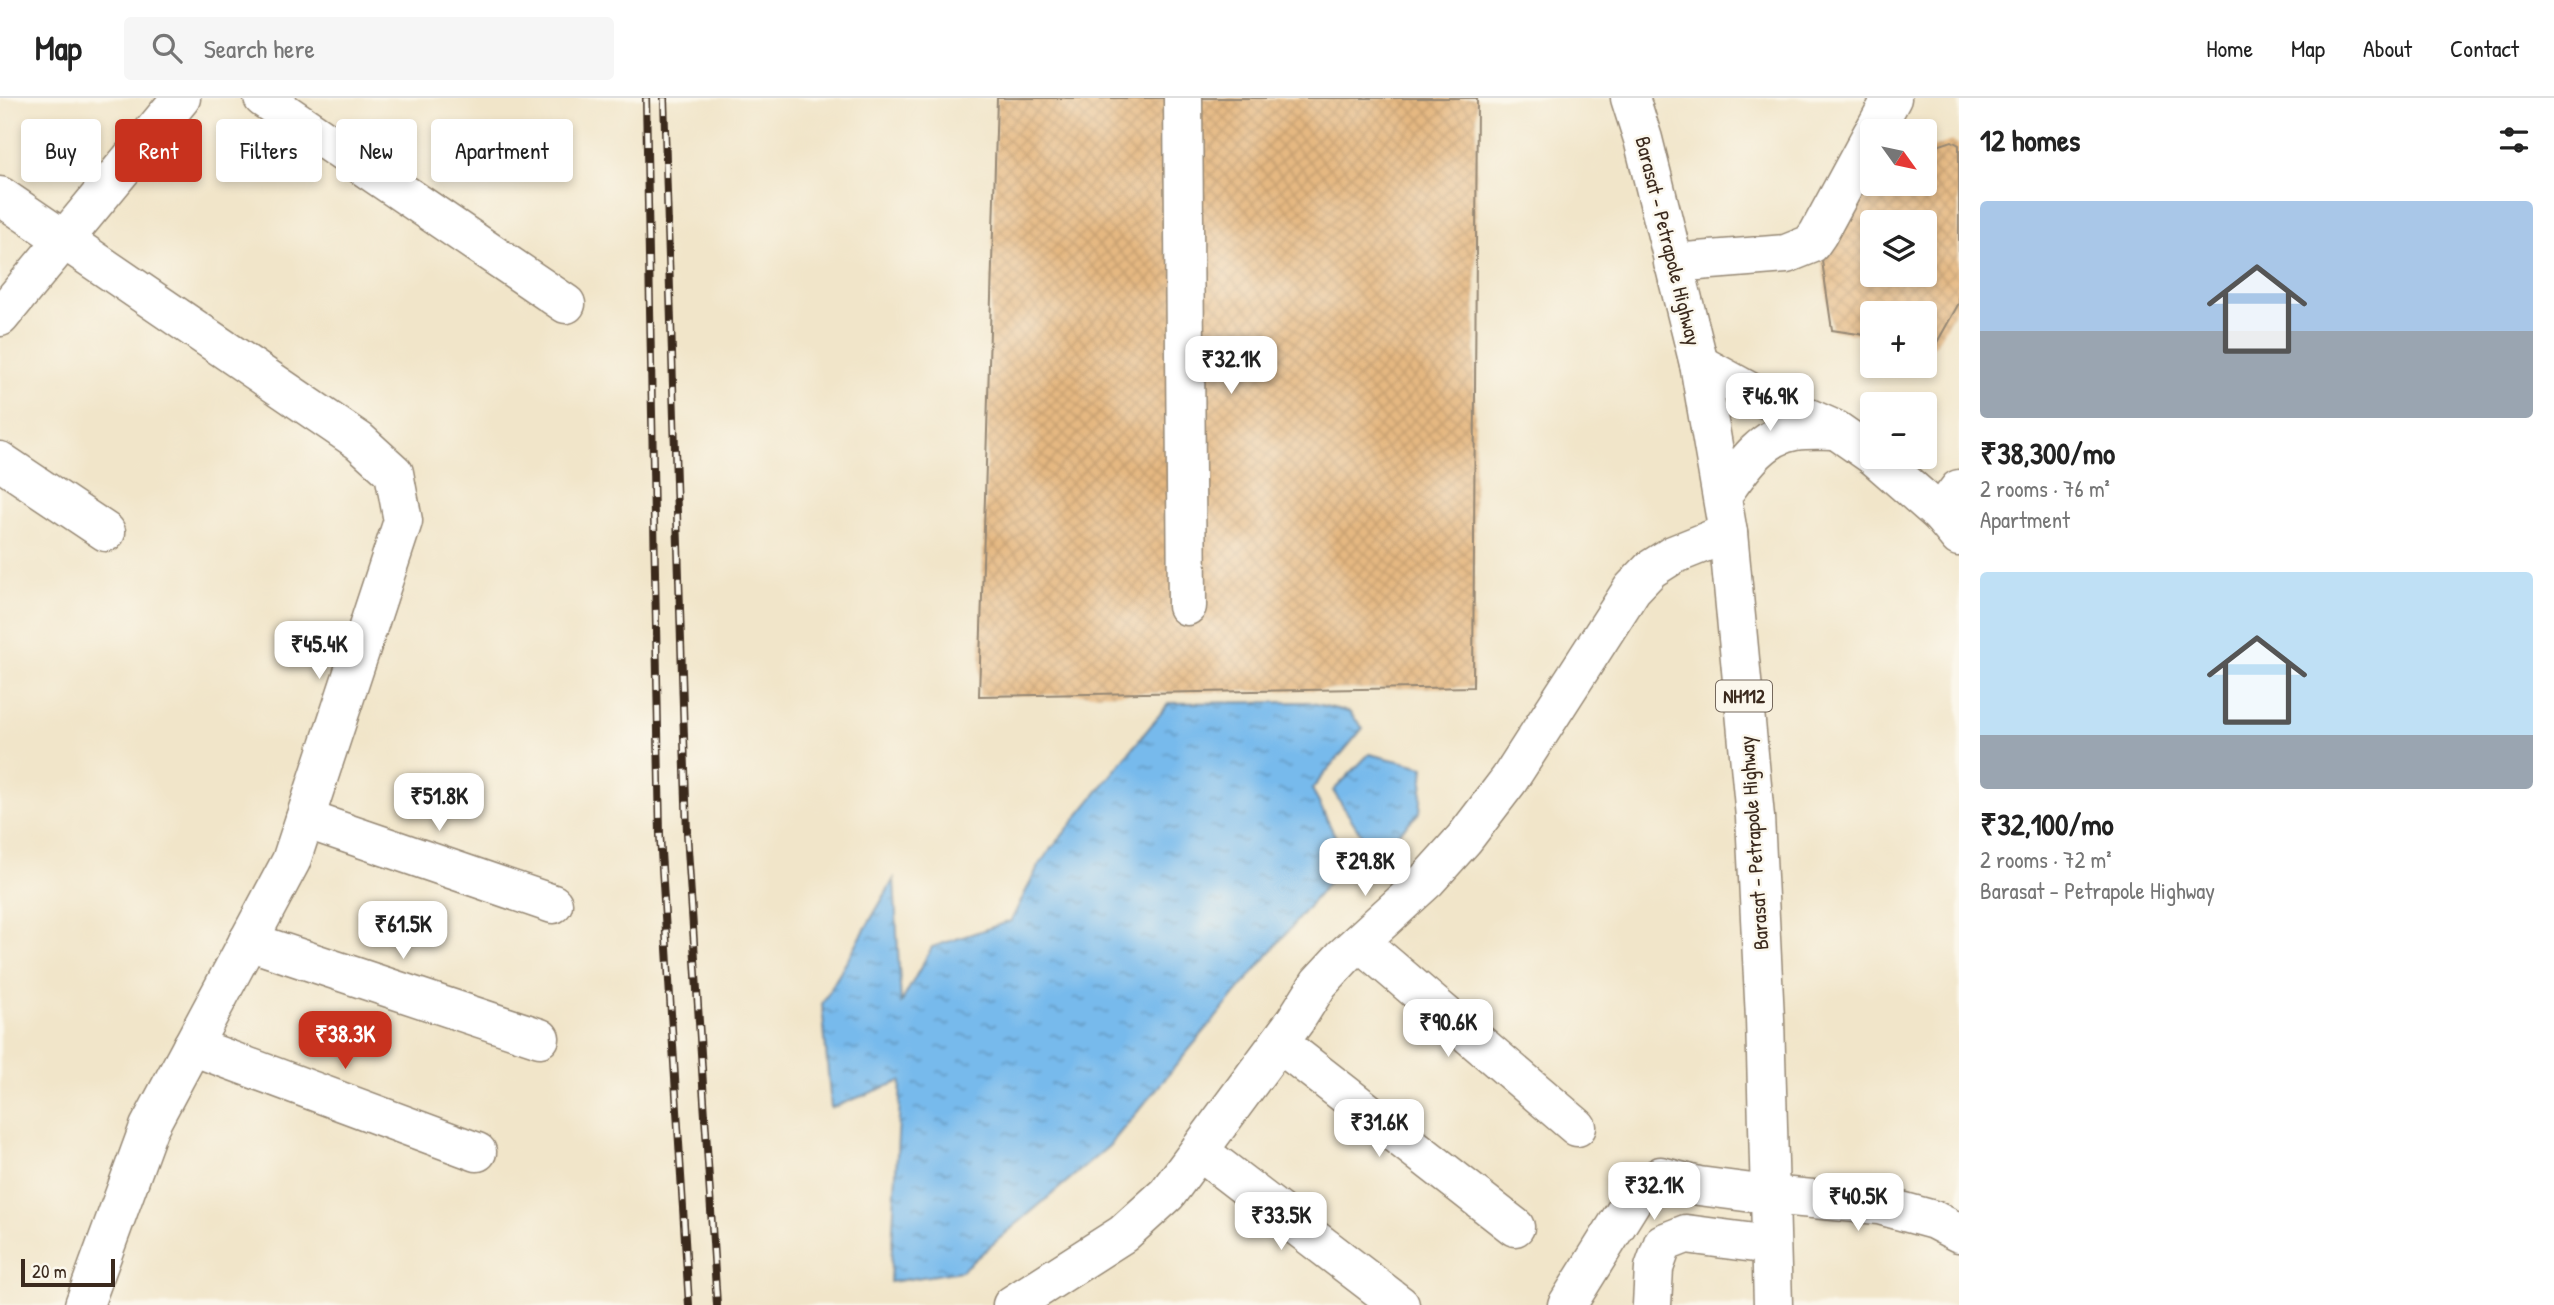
<!DOCTYPE html>
<meta charset="utf-8">
<style>
:root{--surface:#fff;--page:#f6f6f6;--text:#222;--muted:#767676;--line:#e0e0e0;--accent:#c8321e}
body{margin:0;font-family:"Patrick Hand",sans-serif;background:var(--page);color:var(--text);height:100vh;display:flex;flex-direction:column;font-size:26px;white-space:nowrap}
*{box-sizing:border-box;margin:0}
p{font-size:23px;color:var(--muted)}
.icon{flex:none;width:38px;height:38px;fill:none;stroke:currentColor;stroke-width:2;stroke-linecap:round;stroke-linejoin:round}
.map{position:relative;flex:1;overflow:hidden}
.side{display:flex;flex-direction:column;background:var(--surface);width:595px}
.side>*{flex:none}
.guide{position:absolute;left:21px;top:21px;width:665px;height:63px;display:flex;gap:14px}
.needle{width:46px;rotate:123deg}
.buttons{position:absolute;left:1860px;top:21px;display:grid;gap:14px}
.buttons a{display:grid;place-items:center;width:77px;height:77px;border-radius:7px;background:var(--surface);box-shadow:0 4px 10px #0003;font-size:35px}
.scale{position:absolute;left:21px;bottom:18px;width:94px;box-sizing:border-box;padding-left:7px;border:4px solid #3b2a1e;border-top:0;font-size:19px;line-height:24px;white-space:nowrap;color:#3b2a1e;-webkit-text-stroke:5px #fbf7ec;paint-order:stroke}
.price{position:absolute;translate:-50% -60px;padding:0 16px;border-radius:14px;background:#fff;color:#222;font-size:23px;line-height:46px;filter:drop-shadow(0 2px 4px #0008)}
.price::after{content:'';position:absolute;left:50%;top:42px;width:21px;height:16px;margin-left:-10px;background:inherit;clip-path:polygon(0 0,100% 0,50% 100%)}
.price.current{background:var(--accent);color:#fff}
ul{padding:0;list-style:none}
li{display:grid;align-content:center;gap:14px;height:371px;padding:0 21px}
li span{display:grid;place-items:center;height:217px;border-radius:7px;color:#555}
li>.icon{margin-inline-start:auto}
span .icon{width:126px;height:126px;fill:#fffc;stroke-width:1}
li b{font-size:30px}
h2{display:flex;justify-content:space-between;align-items:center;height:84px;padding:0 21px;font-size:30px}
.chip{padding:0 24px;border-radius:7px;background:var(--surface);box-shadow:0 4px 10px #0003;font-size:24px;line-height:63px}
.chip.current{background:var(--accent);color:#fff}
header{display:flex;align-items:center;gap:42px;box-sizing:border-box;height:98px;padding:0 35px;background:var(--surface);border-bottom:2px solid var(--line)}
header strong{font-size:33px}
nav{display:flex;gap:38px;margin-inline-start:auto;font-size:24px}
.search{width:490px;height:63px;background:var(--page);display:flex;align-items:center;gap:18px;box-sizing:border-box;padding:0 24px;border-radius:7px;color:var(--muted);font-size:26px}
main{display:flex;flex:1;min-height:0}
.map>svg:first-child{display:block}
.water{fill:url(#water-ripples);stroke:#597285;stroke-width:2}
.building{fill:url(#building-cross-hatch);fill-rule:evenodd}
.lines{fill:none;stroke-linecap:round;stroke-linejoin:round}
.minor-casing{stroke:#968874;stroke-width:41}
.major-casing{stroke:#968874;stroke-width:41}
.highway-casing{stroke:#968874;stroke-width:41}
.minor{stroke:#fff;stroke-width:38}
.major{stroke:#fff;stroke-width:38}
.highway{stroke:#fff;stroke-width:38}
.rail-casing{stroke:#3b2a1e;stroke-width:8}
.rail{stroke:#fbf7ec;stroke-width:5;stroke-dasharray:16;stroke-linecap:butt}
.labels{text-anchor:middle;stroke-width:5;stroke-linejoin:round;paint-order:stroke}
.shield{fill:#fbf7ec;stroke:#75685c;stroke-width:2}
.shield-label{font-size:19px;font-weight:bold;fill:#3b2a1e}
.street-label{font-size:21px;fill:#3b2a1e;stroke:#fbf7ec}
</style>
<header>
<strong>Map</strong>
<div class="search"><svg class="icon" aria-label="search" viewBox="0 0 24 24"><circle cx="10" cy="10" r="6"/><path d="M15 15l6 6"/></svg>Search here</div>
<nav><a>Home</a><a>Map</a><a>About</a><a>Contact</a></nav>
</header>
<main>
<div class="map">
<svg width="1959" height="1207" viewBox="0 0 1959 1207">
<defs>
<pattern id="water-ripples" width="26" height="14" patternUnits="userSpaceOnUse" patternTransform="scale(1.75)"><rect width="26" height="14" fill="#77baec"/><path d="M2 4q2-2 4 0t4 0M15 11q2-2 4 0t4 0" fill="none" stroke="#6397bf"/></pattern>
<pattern id="building-cross-hatch" width="8" height="8" patternUnits="userSpaceOnUse" patternTransform="scale(1.75)"><rect width="8" height="8" fill="#e5b881"/><path d="M0 0l8 8M0 8l8-8" fill="none" stroke="#c59e6f"/></pattern>
</defs>
<rect width="100%" height="100%" fill="#fbf7ec"/>
<filter id="ink" filterUnits="userSpaceOnUse"><feTurbulence type="fractalNoise" baseFrequency=".0143" numOctaves="2"/><feDisplacementMap in="SourceGraphic" scale="14" xChannelSelector="R" yChannelSelector="G"/><feConvolveMatrix kernelMatrix="1 2 1 2 8 2 1 2 1" color-interpolation-filters="sRGB"/></filter>
<filter id="wash" filterUnits="userSpaceOnUse"><feTurbulence type="fractalNoise" baseFrequency=".00686" numOctaves="4" result="noise"/><feDisplacementMap in="SourceGraphic" scale="28" xChannelSelector="R" yChannelSelector="G"/><feGaussianBlur stdDeviation="1.57" result="paint"/><feColorMatrix in="noise" values="0 0 0 0 0 0 0 0 0 0 0 0 0 0 0 0 0 1.4 0 .05"/><feComposite in="paint" operator="in"/></filter>
<g filter="url(#wash)">
<rect width="100%" height="100%" fill="#f1e5c9"/>
<g class="water">
<path d="M1308,604l41,10 14,16 -51,61 35,71 -238,286 -148,125 -71,11 11,-201 -70,27 -9,-104 72,-125 7,124 31,-56 79,-26 29,-58 129,-160z"/>
<path d="M1369,656l55,13 -4,45 -45,44 -42,-65z"/>
</g>
<g id="blocks">
<g class="building">
<path d="M997,0h480l-4,589 -494,9z"/>
<path d="M1952,43l7,4v158l-24,43 -10,-1v-32h-53v23l-40,-6 -10,-69 50,-97v20h53v-34zM1872,124h53v53h-53z"/>
</g>
</g>
</g>
<g filter="url(#ink)">
<use href="#blocks" fill-opacity="0" stroke="#968874" stroke-width="2"/>
<g class="lines">
<g class="minor-casing">
<g id="minor">
<path d="M263,0l303,206"/>
<path d="M1183,0l4,508"/>
<path d="M1874,33l18,-33"/>
<path d="M0,98l359,245 35,32 9,48 -112,340 -142,266 -65,178"/>
<path d="M1673,165l113,-9 25,-10 7,-10 54,-100"/>
<path d="M0,219l181,-219"/>
<path d="M0,363l106,71"/>
<path d="M1940,416l19,-25"/>
<path d="M305,721l248,85"/>
<path d="M248,843l292,97"/>
<path d="M1360,844l217,185"/>
<path d="M1279,945l236,184"/>
<path d="M192,948l285,106"/>
<path d="M1199,1053l201,154"/>
<path d="M1012,1207l111,-71 44,-40 128,-173 24,-38 25,-27 83,-76 37,-41 45,-59 123,-191 19,-20 22,-14 55,-22"/>
<path d="M1567,1207l68,-109 26,-20 38,10 69,9 111,10 55,15 25,13"/>
<path d="M1652,1207l2,-37 9,-25 23,-9 84,11"/>
</g>
</g>
<g class="major-casing">
<g id="major">
<path d="M1699,266l53,29 84,37 36,25"/>
<path d="M1875,359l65,57 19,23"/>
<path d="M1722,397c19,-26 39,-59 73,-64 12,-2 26,-1 39,-1"/>
</g>
</g>
<g class="highway-casing">
<path id="highway" d="M1630,0l13,41 56,225 29,169 27,284 10,202 8,286"/>
</g>
<use href="#minor" class="minor"/>
<use href="#major" class="major"/>
<use href="#highway" class="highway"/>
<g class="rail-casing">
<g id="rail">
<path d="M646,0l14,737 29,470"/>
<path d="M664,0l23,735 30,472"/>
</g>
</g>
<use href="#rail" class="rail"/>
</g>
</g>
<g class="labels">
<rect class="shield" x="1716" y="582.5" width="56" height="31" rx="5"/>
<g class="shield-label">
<text x="1744" y="605">NH112</text>
</g>
<g class="street-label">
<text transform="translate(1668 143) rotate(76)" y="7">Barasat - Petrapole Highway</text>
<text transform="translate(1754 745) rotate(-94)" y="7">Barasat - Petrapole Highway</text>
</g>
</g>
</svg>
<div class="buttons">
<a><svg class="needle" viewBox="-14 -14 28 28"><path d="M0-13l5 13h-10z" fill="#e53935"/><path d="M0 13l5-13h-10z" fill="#767676"/></svg></a>
<a><svg class="icon" aria-label="layers" viewBox="0 0 24 24"><path d="M12 4l9 5-9 5-9-5zM3 14l9 5 9-5"/></svg></a>
<a>+</a>
<a>−</a>
</div>
<div class="scale">20 m</div>
<b class="price" style="left:1231px;top:298px">₹32.1K</b>
<b class="price" style="left:1770px;top:335px">₹46.9K</b>
<b class="price" style="left:319px;top:583px">₹45.4K</b>
<b class="price" style="left:439px;top:735px">₹51.8K</b>
<b class="price" style="left:1365px;top:800px">₹29.8K</b>
<b class="price" style="left:403px;top:863px">₹61.5K</b>
<b class="price" style="left:1448px;top:961px">₹90.6K</b>
<b class="price current" style="left:345px;top:973px">₹38.3K</b>
<b class="price" style="left:1379px;top:1061px">₹31.6K</b>
<b class="price" style="left:1654px;top:1124px">₹32.1K</b>
<b class="price" style="left:1858px;top:1135px">₹40.5K</b>
<b class="price" style="left:1281px;top:1154px">₹33.5K</b>
<div class="guide">
<a class="chip">Buy</a>
<a class="chip current">Rent</a>
<a class="chip">Filters</a>
<a class="chip">New</a>
<a class="chip">Apartment</a>
</div>
</div>
<section class="side">
<h2>12 homes<svg class="icon" aria-label="filters" viewBox="0 0 24 24"><path d="M4 7h16M4 17h16"/><circle cx="9" cy="7" r="2"/><circle cx="15" cy="17" r="2"/></svg></h2>
<ul>
<li><span style="background:linear-gradient(#a9c7e8 60%,#9aa5b1 0)"><svg class="icon" aria-label="home" viewBox="0 0 24 24"><path d="M3 11l9-7 9 7M6 9v11h12V9"/></svg></span><div><b>₹38,300/mo</b><p>2 rooms · 76 m²</p><p>Apartment</p></div></li>
<li><span style="background:linear-gradient(#bfe0f5 75%,#9aa5b1 0)"><svg class="icon" aria-label="home" viewBox="0 0 24 24"><path d="M3 11l9-7 9 7M6 9v11h12V9"/></svg></span><div><b>₹32,100/mo</b><p>2 rooms · 72 m²</p><p>Barasat - Petrapole Highway</p></div></li>
</ul>
</section>
</main>
